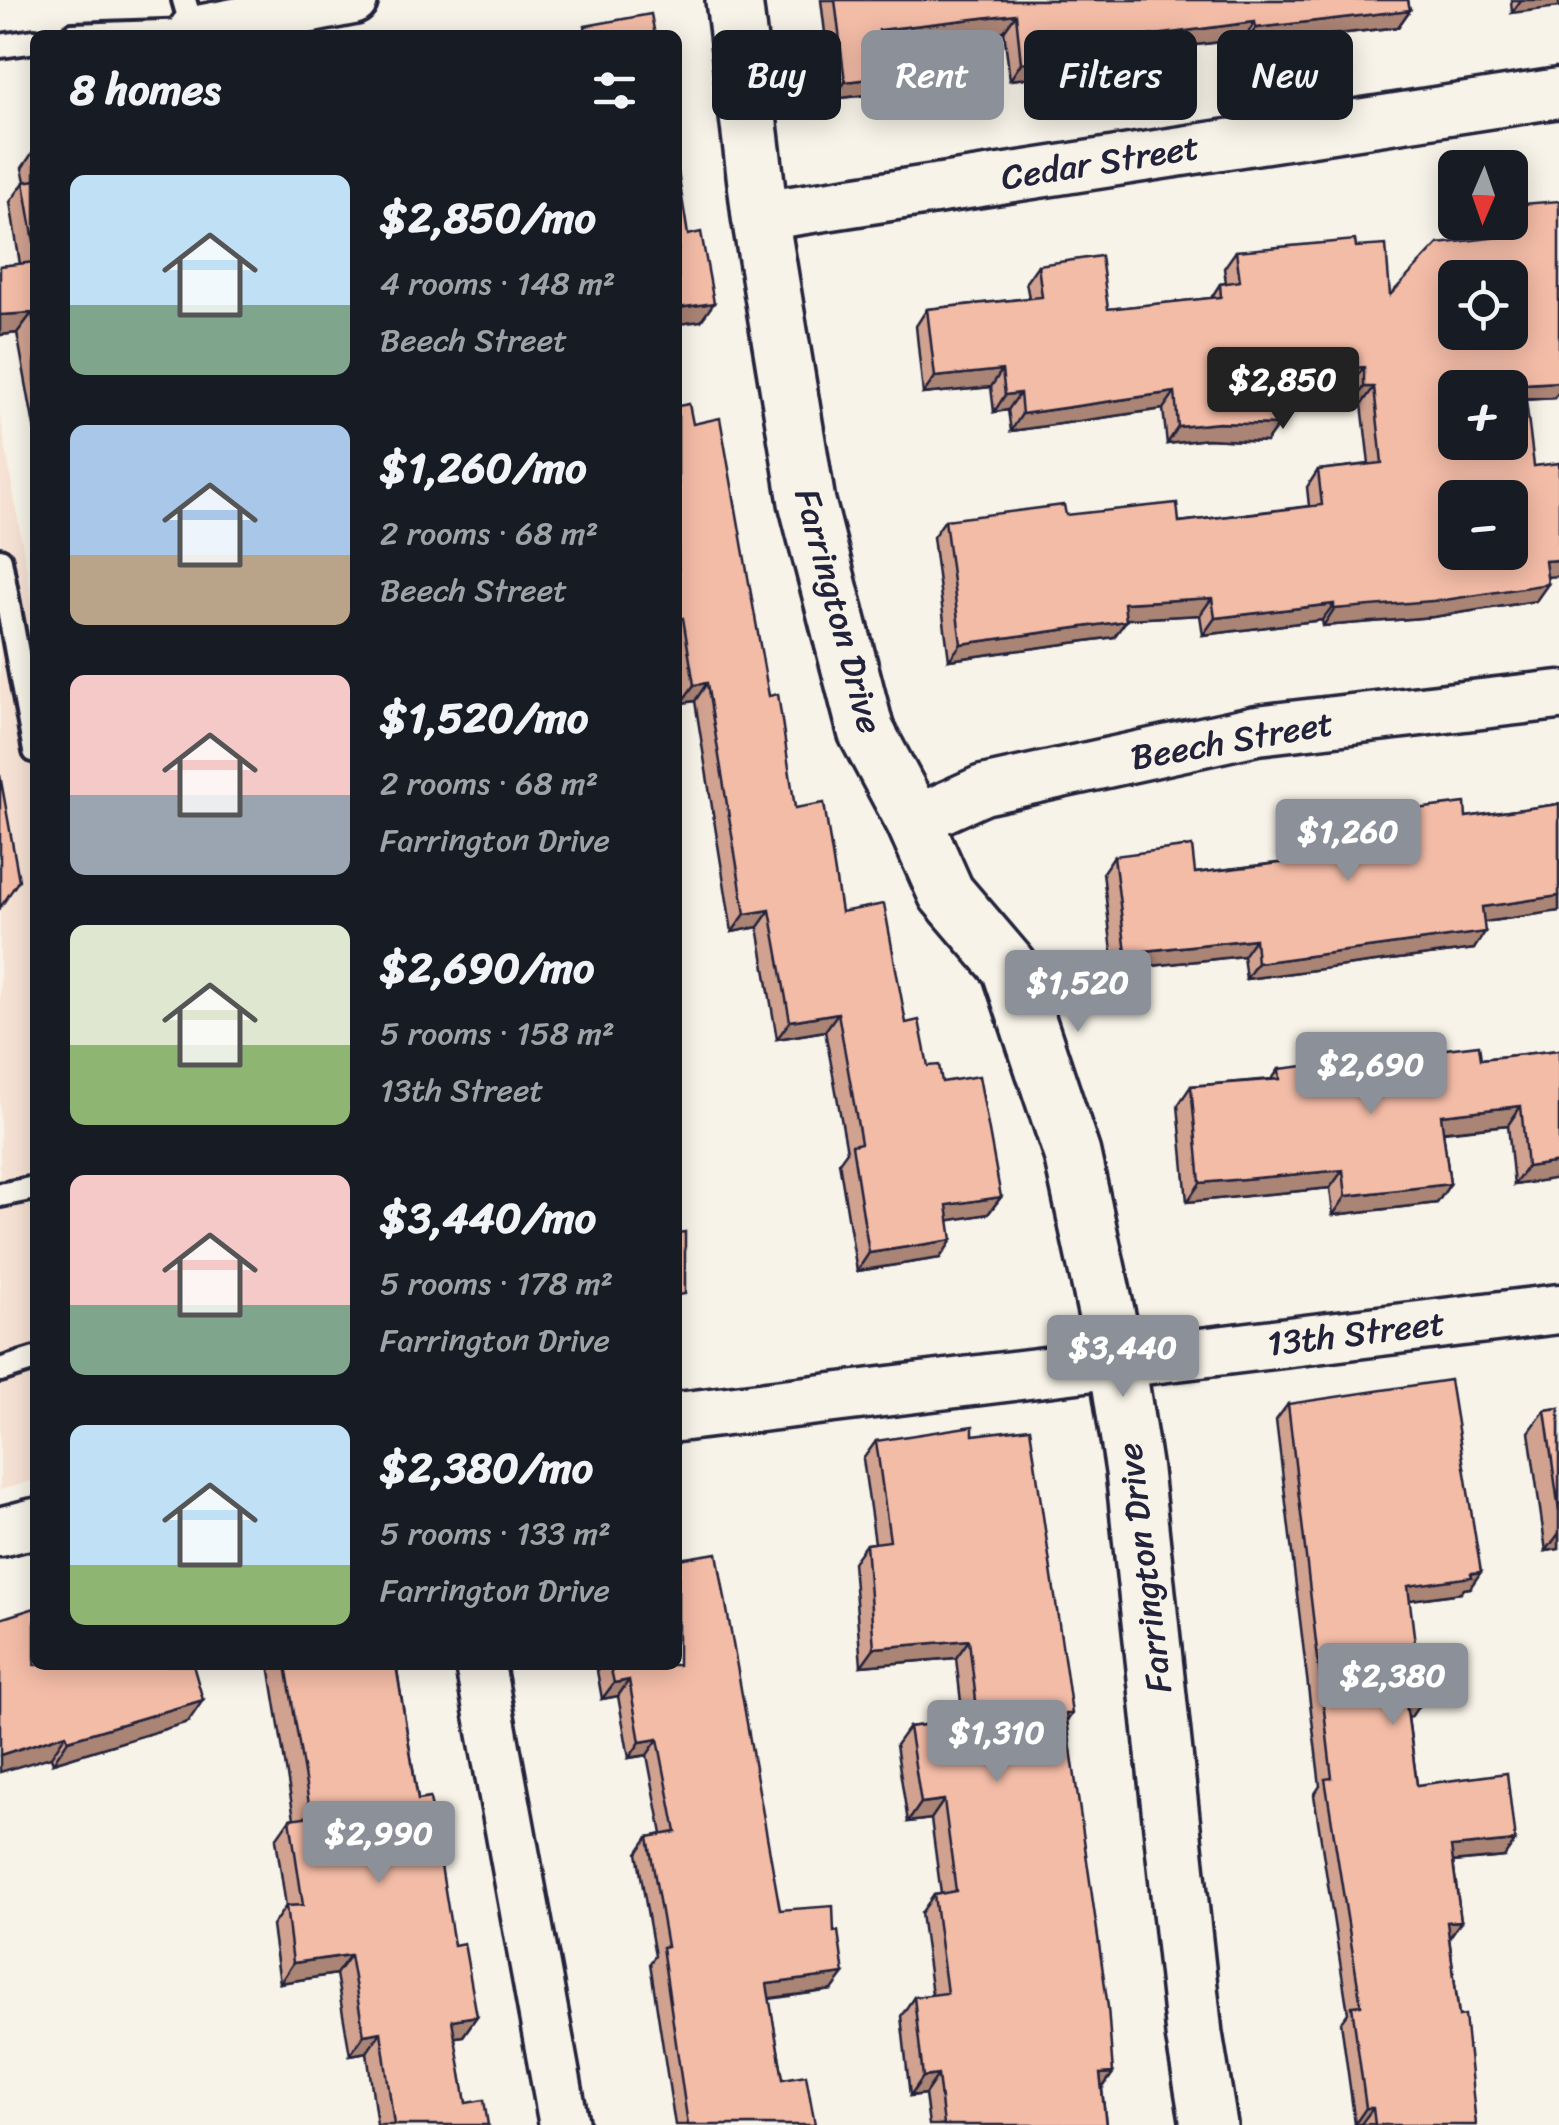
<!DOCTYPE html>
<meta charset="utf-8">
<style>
:root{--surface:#171b24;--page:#242831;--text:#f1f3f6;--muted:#9ea1a6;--accent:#8c9099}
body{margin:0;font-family:Sriracha,sans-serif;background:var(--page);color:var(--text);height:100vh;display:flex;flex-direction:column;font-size:38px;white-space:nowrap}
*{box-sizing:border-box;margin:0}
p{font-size:32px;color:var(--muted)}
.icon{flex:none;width:55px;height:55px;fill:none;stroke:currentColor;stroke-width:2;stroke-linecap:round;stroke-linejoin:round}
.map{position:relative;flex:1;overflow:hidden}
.panel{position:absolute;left:30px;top:30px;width:652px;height:1640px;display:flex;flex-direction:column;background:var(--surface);border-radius:15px;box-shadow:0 5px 25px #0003}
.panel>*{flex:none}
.banner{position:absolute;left:712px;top:30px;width:695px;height:90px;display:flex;gap:20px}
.needle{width:65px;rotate:182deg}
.tools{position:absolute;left:1438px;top:150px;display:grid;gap:20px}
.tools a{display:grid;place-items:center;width:90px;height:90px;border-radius:15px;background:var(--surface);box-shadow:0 5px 25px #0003;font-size:50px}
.price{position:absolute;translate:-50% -85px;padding:0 22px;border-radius:10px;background:var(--accent);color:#fff;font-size:32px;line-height:65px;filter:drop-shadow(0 2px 5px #0008)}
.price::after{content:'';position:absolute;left:50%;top:60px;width:30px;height:22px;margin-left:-15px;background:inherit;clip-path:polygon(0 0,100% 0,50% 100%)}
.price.current{background:#222;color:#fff}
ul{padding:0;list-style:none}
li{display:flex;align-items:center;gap:30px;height:250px;padding:0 40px}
li span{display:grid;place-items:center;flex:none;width:280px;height:200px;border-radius:15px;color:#555}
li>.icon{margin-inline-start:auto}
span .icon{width:120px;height:120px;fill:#fffc;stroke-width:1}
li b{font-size:42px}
h2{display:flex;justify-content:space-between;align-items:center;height:120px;padding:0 40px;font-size:42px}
.tag{padding:0 35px;border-radius:15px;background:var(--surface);box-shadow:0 5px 25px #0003;font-size:35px;line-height:90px}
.tag.current{background:var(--accent);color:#fff}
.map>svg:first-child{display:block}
.built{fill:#f6e2d4}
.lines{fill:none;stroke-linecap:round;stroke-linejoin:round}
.service-casing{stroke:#22223b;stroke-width:30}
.minor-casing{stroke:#22223b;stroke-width:55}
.tertiary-casing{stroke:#22223b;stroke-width:62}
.service{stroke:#f7f3e8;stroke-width:22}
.minor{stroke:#f7f3e8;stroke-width:48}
.tertiary{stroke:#f7f3e8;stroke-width:55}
.wall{fill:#d1a290;stroke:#22223b;stroke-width:2.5}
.shaded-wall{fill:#aa8475;stroke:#22223b;stroke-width:2.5}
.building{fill:#f3bca7;stroke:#22223b;stroke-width:2.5;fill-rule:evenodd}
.labels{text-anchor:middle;stroke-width:8;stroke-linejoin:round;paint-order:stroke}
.street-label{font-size:35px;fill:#22223b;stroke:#f7f3e8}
</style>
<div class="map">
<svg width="1559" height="2125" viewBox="0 0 1559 2125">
<rect width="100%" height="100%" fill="#f7f3e8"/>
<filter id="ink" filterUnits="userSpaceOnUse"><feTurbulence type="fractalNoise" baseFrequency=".01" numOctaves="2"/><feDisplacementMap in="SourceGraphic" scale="20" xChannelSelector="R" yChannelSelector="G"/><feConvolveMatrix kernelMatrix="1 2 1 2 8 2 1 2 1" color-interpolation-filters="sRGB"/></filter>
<g filter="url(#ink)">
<path class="built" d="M0,414l35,205v861l-35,10z"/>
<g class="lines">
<g class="service-casing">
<g id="service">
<path d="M73,35l120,-4 -9,-31"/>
<path d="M0,46l35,-5"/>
<path d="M0,560l35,191"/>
<path d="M0,1195l35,-7"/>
<path d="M0,1370l35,-11"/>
</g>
</g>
<g class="minor-casing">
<g id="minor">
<path d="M194,35l-1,-4 160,-31"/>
<path d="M760,216l799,-123"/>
<path d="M914,821l69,-31 274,-60 302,-35"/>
<path d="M678,1417l881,-108"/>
<path d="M0,1532l35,-9"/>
<path d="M480,1665l84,460"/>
</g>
</g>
<g class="tertiary-casing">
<path id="tertiary" d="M734,0l26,216 47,286 59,229 48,90 32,72 64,75 62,186 45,208 17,109 60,563 15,91"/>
</g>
<use href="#service" class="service"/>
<use href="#minor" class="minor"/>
<use href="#tertiary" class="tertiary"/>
</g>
<g class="wall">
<path d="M821,0h587l2,10 -12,17 -154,18v-6l-152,19 -9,13 -73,9 -6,-49 -123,15 3,31 -11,17 -40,5z"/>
<path d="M1511,0h48l-47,13z"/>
<path d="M35,149v283l-18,-99 -17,2v-69l20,-2 -10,-62 15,-21 -3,-13z"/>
<path d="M1495,222h15l44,176 -29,2 22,177 -11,24 -103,16 -110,9 -1,-6 -119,15 -3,-20 -74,4 -12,18 -165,23 -16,-123 12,-17 121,-5 113,7 130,-16 -2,-19 11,-17 51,-6 -7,-60h-9l-1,-20 -73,6 -1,35 -12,17 -59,-3 -40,5 -4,-35 -152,22 -3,-21 -14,2 -3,-25 -68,7 -7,-68 11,-17 102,-11 -3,-16 12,-17 70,44 103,-11 9,-14 6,-1 -2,-15 12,-17 120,-4 34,48 106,-58z"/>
<path d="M678,406l15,18 76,272 26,112 46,104 65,111 22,43 14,16 59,115 -13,17 -39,6 -9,38 -83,13 -18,-109 8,-11 -22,-120 -48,8 -19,-112 -26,5 -37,-231 -14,2 -3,-22z"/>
<path d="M1559,804v107l-75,11 -10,27 -228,30 -3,-23 -129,14 -11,-98 11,-16 81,17 98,-12 -2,-21 11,-17 164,-6z"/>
<path d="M1559,1050v128l-45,7 -6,-60 -65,7 7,52 -13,19 -104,12 -3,-27 -143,14 -9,-97 13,-19 81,-7 7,-10 202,-10z"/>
<path d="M1288,1404l182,184 -6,1 -3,4 -52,7 2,117h-3l9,68 87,72 -51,5 8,59 -12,16 10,79 17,109 -121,-1 -14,-102 7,-9 -34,-218 6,-9 -44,-366z"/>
<path d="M1559,1408v141l-13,2 -17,-119 16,-22z"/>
<path d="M973,1435l99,279 -5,7 46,352 -11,16 4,36h-177l-4,-31 -15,2 -9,-80 13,-19 18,-2 -11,-82 13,-18 7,-1 -10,-75 -23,3 -12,-77 13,-18 54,-7 -7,-62 -95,8 -8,-104 13,-18 9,-1 -12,-84 13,-18z"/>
<path d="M0,1619l188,103 -135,41z"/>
<path d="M269,1665h127l22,135 36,145 23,71 -14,20 -9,1 12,66 22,22h-111l-10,-73 -17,3 -14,-81 -56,9 -8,-57 14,-20 -10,-67 14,-20 4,-1z"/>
<path d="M596,1665h82l102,245 52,80 -63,9 14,80 32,46h-140l-25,-162 5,-7 -18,-103 11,-16 14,-3 -15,-79 -18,3 -11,-62 -16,3z"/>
</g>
<g class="shaded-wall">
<path d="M1521,0h38v7l-47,6z"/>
<path d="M1410,10l-12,17 -154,18 12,-17z"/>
<path d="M1016,14l-12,17 -136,16 11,-17z"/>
<path d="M1255,22l-11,17 -152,19 -9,13 -73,9 11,-17 73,-20z"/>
<path d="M884,77l-11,17 -40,5 12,-17z"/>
<path d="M714,303l-13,18 -23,3v-16z"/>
<path d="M32,313l-15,20 -17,2v-20z"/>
<path d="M1364,367l-12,17 -84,7 12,-17z"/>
<path d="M1002,370l-11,17 -68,7 12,-17z"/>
<path d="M1559,382v10l-5,6 -42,2 12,-16z"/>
<path d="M1364,387h10l-12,17h-9z"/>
<path d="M1175,392l-12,17 -152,22 11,-17z"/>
<path d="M1020,393l-12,17 -14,2 11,-17z"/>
<path d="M1219,423l59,2 -12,17 -59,-3 -40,5 11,-17z"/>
<path d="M1559,560v16l-25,2 11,-17z"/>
<path d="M1548,584l-12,17 -103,16 -110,9 11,-17z"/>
<path d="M1212,598l-12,17 -88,5 12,-17z"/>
<path d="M1334,604l-12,16 -119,15 12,-17z"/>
<path d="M1126,621l-12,16 -165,23 12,-16z"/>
<path d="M707,683l-12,18 -14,2 13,-18z"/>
<path d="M1559,896v15l-88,13 11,-17z"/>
<path d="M770,910l-12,17 -26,5 13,-18z"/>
<path d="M1485,932l-11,17 -228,30 11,-16z"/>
<path d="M1255,939l-12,17 -129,14 12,-17z"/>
<path d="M838,1013l-13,18 -48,8 13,-18z"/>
<path d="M1521,1106l-13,19 -80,8 13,-18z"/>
<path d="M1559,1162v16l-45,7 13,-18z"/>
<path d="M1343,1170l-13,18 -143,14 13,-19z"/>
<path d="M1450,1184l-13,19 -104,12 13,-19z"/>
<path d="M1001,1197l-13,17 -54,9 13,-18z"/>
<path d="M952,1240l-12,18 -83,13 12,-18z"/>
<path d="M1559,1533v16l-13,2z"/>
<path d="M1481,1572l-11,16 -6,1 -3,4 -65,9 12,-16z"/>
<path d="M969,1640l-13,18 -95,8 13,-18z"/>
<path d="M629,1680l-11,16 -16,3 12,-16z"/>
<path d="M203,1700l-15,22 -135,41 15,-23z"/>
<path d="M1422,1701l-11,16 -16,2 11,-16z"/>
<path d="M66,1734l-15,23 -51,15v-17z"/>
<path d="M658,1739l-11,16 -18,3 11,-16z"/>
<path d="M944,1800l-13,19 -23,3 13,-19z"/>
<path d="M1515,1841l-11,16 -64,6 11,-16z"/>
<path d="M1461,1921l-11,16 -14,1 11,-16z"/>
<path d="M350,1955l-14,19 -56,9 13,-20z"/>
<path d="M844,1974l-12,16 -76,10 11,-16z"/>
<path d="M477,2016l-14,20 -25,4 14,-20z"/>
<path d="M381,2032l-14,20 -17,3 14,-20z"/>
<path d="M1113,2073l-13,18v-17z"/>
<path d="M938,2075l-13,19 -15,2 13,-19z"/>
<path d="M1366,2108h7l-12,16h-6z"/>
</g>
<g class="building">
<path d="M835,0h573l2,10 -154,18 -1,-6 -161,21 1,11 -74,9 -5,-49 -137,16 5,47 -39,5z"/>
<path d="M651,14l4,21h-69l-1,-9z"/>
<path d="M678,172l10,63 13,-3 13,71 -36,5z"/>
<path d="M35,180v68l-11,-66z"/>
<path d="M1559,201v181l-35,2 10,82 25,-3v97l-14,1 3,23 -103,16 -111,9v-5l-119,14 -3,-20 -88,5 2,18 -165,23 -16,-124 119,-15 2,10 111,-12 2,19 143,-17 -4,-35 64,-7 -8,-76h-10v-20l-84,7 -2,51 -59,-2 -41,4 -3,-35 -153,22 -2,-21 -15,2 -3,-25 -67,7 -8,-68 115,-12 -4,-32 63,-9 7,53 113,-12 -1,-13 20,-3 -4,-30 119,-11 1,7 30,-2 4,50 48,-51 71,-8 -1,-14h2v-17zM1455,278h55v54h-55zM1455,388h55v54h-55zM1455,498h55v54h-55z"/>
<path d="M35,262v69l-3,-18 -32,2v-49z"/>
<path d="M689,404l4,20 27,-6 49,278 9,-2 17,114 29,-5 17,109 43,-8 22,119 13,-3 9,46 11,-1 3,17 37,-6 22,121 -54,8 5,35 -83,13 -17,-108 9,-2 -23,-130 -48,8 -20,-111 -25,4 -38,-231 -13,2 -11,-67 -5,1v-213z"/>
<path d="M0,775l19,105 -19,28z"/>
<path d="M1465,803l1,14 93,-13v92l-77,11 3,25 -228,31 -2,-24 -129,14 -12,-97 78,-10 3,27 112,-13 -5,-37z"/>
<path d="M1479,1045l2,14 78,-9v112l-32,5 -6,-61 -80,9 9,69 -104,12 -3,-26 -143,13 -9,-97 89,-7 -1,-10z"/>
<path d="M685,1232v62l-7,1v-62z"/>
<path d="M1450,1380l31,192 -10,1 1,4 -64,9 14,115 -16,2 11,82 90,-12 8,68 -64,6 10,74 -14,1 12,94 6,-1 11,110h-101l-2,-17h-7l-14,-102 9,-1 -36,-226 7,-1 -44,-374z"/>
<path d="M1559,1408v103l-14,-101z"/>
<path d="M973,1426v9l57,-7 36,243 6,43h-6l42,293 5,66 -13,1 6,51h-162l-6,-50 -15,2 -9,-80 33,-4 -13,-98 22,-4 -12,-91 -23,3 -12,-76 69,-9 -9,-78 -95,8 -8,-104 24,-3 -14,-100z"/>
<path d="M717,1553l63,357 53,-4 1,26 4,-1 6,43 -77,10 16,95 23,-4 9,50h-127l-26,-178 5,-1 -19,-109 28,-5 -18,-93 -18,3 -11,-62 -15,3 -4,-18h68v-106z"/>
<path d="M35,1608v57h158l10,35 -135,40 -2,-6 -66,21v-136z"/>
<path d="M286,1665h110l22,135 12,-2 24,147 10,-2 13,73 -25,4 14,83 18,-3 4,25h-94l-13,-93 -17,3 -14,-80 -57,8 -7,-57 17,-1 -13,-86 21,-3z"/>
</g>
</g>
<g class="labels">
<g class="street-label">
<text transform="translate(1100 162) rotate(-9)" y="12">Cedar Street</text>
<text transform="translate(839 611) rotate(75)" y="12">Farrington Drive</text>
<text transform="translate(1232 740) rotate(-10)" y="12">Beech Street</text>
<text transform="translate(1356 1333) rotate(-7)" y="12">13th Street</text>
<text transform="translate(1144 1568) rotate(-97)" y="12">Farrington Drive</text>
</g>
</g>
</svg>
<div class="tools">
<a><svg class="needle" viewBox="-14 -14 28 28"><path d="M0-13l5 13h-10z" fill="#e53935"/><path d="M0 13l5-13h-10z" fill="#9ea1a6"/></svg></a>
<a><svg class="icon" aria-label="locate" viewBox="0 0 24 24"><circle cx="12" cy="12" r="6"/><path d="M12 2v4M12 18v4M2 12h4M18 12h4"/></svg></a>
<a>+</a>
<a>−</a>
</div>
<b class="price current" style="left:1283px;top:432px">$2,850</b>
<b class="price" style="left:1348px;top:884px">$1,260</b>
<b class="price" style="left:1078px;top:1035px">$1,520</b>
<b class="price" style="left:1371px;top:1117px">$2,690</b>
<b class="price" style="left:1123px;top:1400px">$3,440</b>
<b class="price" style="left:1393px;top:1728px">$2,380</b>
<b class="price" style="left:997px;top:1785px">$1,310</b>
<b class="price" style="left:379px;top:1886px">$2,990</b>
<div class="banner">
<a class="tag">Buy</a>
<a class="tag current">Rent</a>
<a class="tag">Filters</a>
<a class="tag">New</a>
</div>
<section class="panel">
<h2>8 homes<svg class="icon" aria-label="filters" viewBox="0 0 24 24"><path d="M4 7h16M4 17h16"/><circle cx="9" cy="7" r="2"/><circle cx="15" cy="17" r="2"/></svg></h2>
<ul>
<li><span style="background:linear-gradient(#bfe0f5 65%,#7fa58c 0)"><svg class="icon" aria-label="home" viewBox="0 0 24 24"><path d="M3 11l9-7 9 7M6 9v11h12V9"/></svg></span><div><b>$2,850/mo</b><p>4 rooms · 148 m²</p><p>Beech Street</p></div></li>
<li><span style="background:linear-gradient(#a9c7e8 65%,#b9a48a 0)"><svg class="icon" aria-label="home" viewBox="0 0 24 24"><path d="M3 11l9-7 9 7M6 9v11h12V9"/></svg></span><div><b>$1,260/mo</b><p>2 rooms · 68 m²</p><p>Beech Street</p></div></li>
<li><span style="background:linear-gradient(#f6c9c9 60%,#9aa5b1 0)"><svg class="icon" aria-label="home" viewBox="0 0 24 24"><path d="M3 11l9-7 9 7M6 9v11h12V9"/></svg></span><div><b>$1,520/mo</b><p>2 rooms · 68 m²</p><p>Farrington Drive</p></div></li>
<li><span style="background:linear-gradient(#dfe7d0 60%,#8fb573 0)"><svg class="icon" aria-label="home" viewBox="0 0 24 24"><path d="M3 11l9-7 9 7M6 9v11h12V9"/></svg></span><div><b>$2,690/mo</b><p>5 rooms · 158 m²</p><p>13th Street</p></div></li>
<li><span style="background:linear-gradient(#f6c9c9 65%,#7fa58c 0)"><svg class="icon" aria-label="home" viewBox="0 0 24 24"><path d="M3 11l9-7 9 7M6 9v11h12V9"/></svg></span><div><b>$3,440/mo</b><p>5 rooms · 178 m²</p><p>Farrington Drive</p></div></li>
<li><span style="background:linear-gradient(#bfe0f5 70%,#8fb573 0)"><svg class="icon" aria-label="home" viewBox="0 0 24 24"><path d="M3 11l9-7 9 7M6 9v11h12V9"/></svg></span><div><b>$2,380/mo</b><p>5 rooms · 133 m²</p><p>Farrington Drive</p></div></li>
</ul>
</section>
</div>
